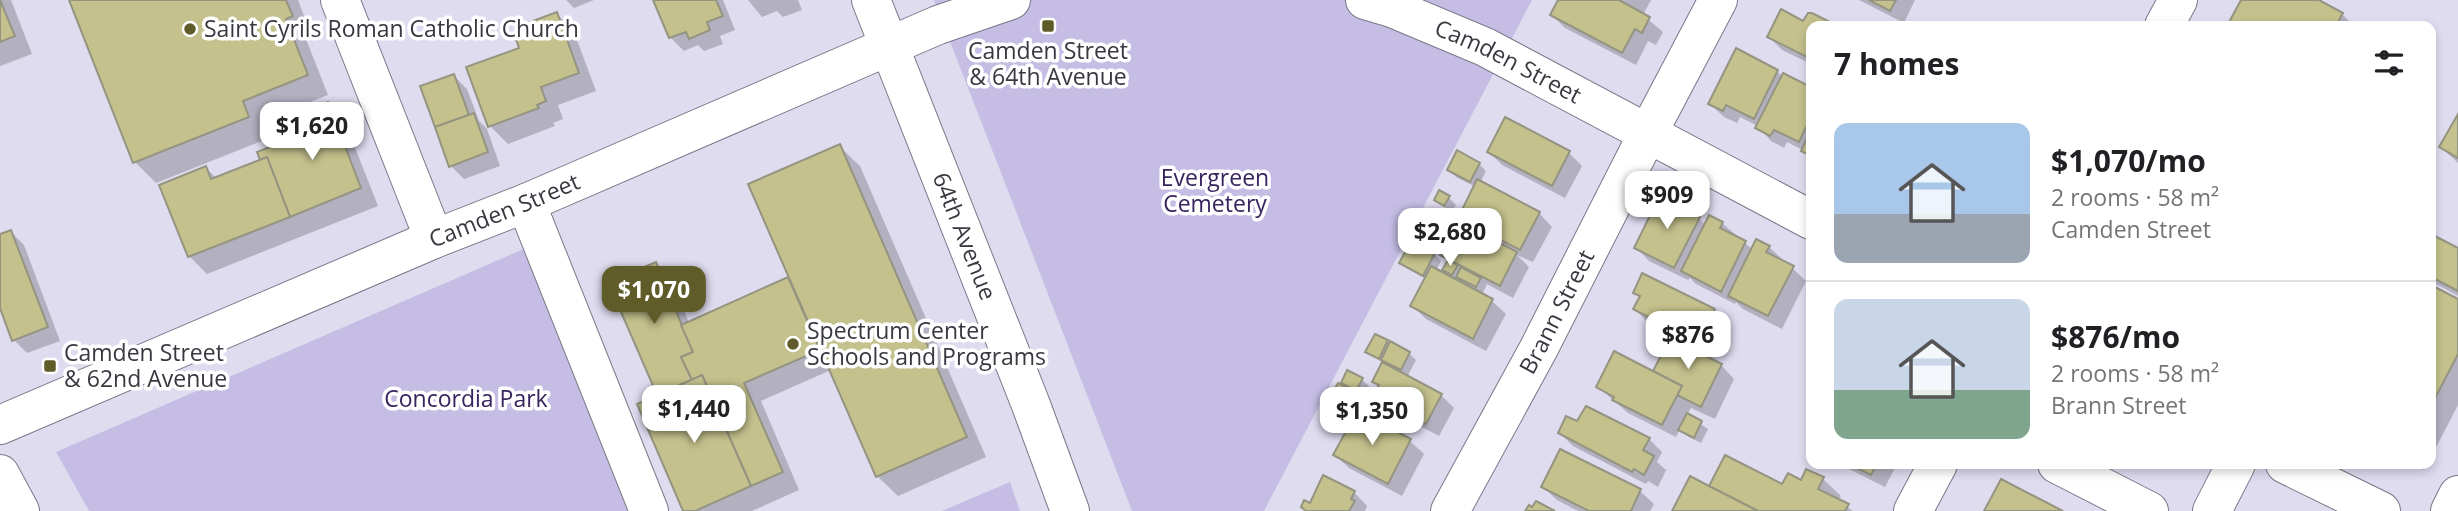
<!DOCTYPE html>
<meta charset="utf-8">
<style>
:root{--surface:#fff;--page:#f2f2f2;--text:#202124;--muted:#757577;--line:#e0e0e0;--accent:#605c29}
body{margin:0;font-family:"Open Sans",sans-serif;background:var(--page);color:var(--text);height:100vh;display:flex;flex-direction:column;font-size:26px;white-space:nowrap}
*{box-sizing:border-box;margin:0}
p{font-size:23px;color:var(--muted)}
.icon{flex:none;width:38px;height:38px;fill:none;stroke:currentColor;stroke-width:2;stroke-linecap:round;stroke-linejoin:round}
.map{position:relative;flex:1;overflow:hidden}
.panel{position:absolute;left:1806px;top:21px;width:630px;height:448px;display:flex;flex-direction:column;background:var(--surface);border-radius:14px;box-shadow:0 4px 10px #0003}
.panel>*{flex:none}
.price{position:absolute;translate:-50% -60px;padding:0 16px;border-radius:14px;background:#fff;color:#222;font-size:23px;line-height:46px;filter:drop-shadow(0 2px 4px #0008)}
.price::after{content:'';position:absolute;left:50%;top:42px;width:21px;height:16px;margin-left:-10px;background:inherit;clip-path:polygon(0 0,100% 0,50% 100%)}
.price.on{background:var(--accent);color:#fff}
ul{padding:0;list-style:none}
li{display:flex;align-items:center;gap:21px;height:175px;padding:0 28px}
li+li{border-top:2px solid var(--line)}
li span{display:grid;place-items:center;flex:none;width:196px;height:140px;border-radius:14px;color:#555}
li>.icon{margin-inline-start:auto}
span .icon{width:84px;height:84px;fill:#fffc;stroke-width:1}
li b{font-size:30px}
h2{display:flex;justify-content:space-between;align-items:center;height:84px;padding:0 28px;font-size:30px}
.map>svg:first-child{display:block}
.green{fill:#c5bde4}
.shadow{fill:#0003}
.building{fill:#c4c18d;stroke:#959481;stroke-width:2}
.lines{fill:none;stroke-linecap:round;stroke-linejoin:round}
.minor-casing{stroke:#7b7789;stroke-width:40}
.major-casing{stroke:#7b7789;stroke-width:40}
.minor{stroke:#fff;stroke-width:38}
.major{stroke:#fff;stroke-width:38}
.poi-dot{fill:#605c29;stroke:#fff;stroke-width:2.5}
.labels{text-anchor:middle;stroke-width:7;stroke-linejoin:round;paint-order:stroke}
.poi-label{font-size:23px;fill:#393840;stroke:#fff;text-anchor:start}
.street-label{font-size:23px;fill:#393840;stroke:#fff}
.park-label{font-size:23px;fill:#38245e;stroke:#fff}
</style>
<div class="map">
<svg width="2458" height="511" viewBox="0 0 2458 511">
<rect width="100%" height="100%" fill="#e0dcf0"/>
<g class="green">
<path d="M934,0h598l-268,511h-132z"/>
<path d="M526,248l111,263h-548l-33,-59z"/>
<path d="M1010,482l10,29h-78z"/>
</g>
<g class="shadow">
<path d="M0,0h11l21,54 -32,12z"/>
<path d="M71,0h227l14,37 -6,2 22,56 -66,26 7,17 -113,45 -21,-21z"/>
<path d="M566,0h28l-20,8z"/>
<path d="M655,0h68l12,30 -15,6 3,8 -19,7 -6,-6 -14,6 -14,-14z"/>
<path d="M748,0h50l4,10 -19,7 -6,-6 -15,6z"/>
<path d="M1560,0h91l-8,15 20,17 -7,13 -8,-4 -12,24 -71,-37 -13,-13z"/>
<path d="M1859,0h56l-11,23z"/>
<path d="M2243,0h72l27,14 12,12h-125z"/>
<path d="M557,14l17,18 22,59 -38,14 5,14 -10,4 2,3 -47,18 -18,-18 31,-77z"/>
<path d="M1804,23l29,3h-22v38l-29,-14 -13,-13z"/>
<path d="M1777,71l6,6 1,-2 27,14v70l-8,-9 -16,-8 -3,6 -13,-7 -13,-15 -18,-9 -3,6 -13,-6 -14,-13z"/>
<path d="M454,76l13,13 12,32 8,8 13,37 -36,13 -13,-13z"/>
<path d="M327,104l18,18 33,84 -171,68 -18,-18 17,-88 11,11 45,-18 37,-24z"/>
<path d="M2458,117v46l-17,-16z"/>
<path d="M839,146l21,20 126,291 -88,39 -21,-20 -46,-106 -70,31 38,89 -47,21h-67l-26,-115 -49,-113 45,-19 18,18 16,41 102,-45z"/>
<path d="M1489,152l80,1 13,13 -17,32 -63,-33z"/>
<path d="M1479,164l7,7 -6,12 59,30 13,14 -19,35 -16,-7 12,12 -16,31 -26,-14 -5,11 10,6 14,13 -20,37 -60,-32 -14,-14 14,-26 -18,-10 -7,-6 33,-9 7,7 -5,10 19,9 -10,-10 4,-9 -7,-7 30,-24 -12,-12 16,-31 -20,-10 -7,-7z"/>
<path d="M1449,198l7,7 -5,7 -15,-12z"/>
<path d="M1677,201l29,24 16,-2 31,27 16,-3 37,34 -24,48 -39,-20 -7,-7 -1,2 -39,-20 -6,-6 -2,2 -39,-19 -13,-14z"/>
<path d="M11,232l13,13 36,96 -33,12 -13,-13 -14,-37v-67z"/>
<path d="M2431,236l27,14v46l-27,-15z"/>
<path d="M2431,287l27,14v104l-27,52z"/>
<path d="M1635,292l79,19 13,13 -5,11 3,3 -4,8 -4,-2 -5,11 -64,-32 -13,-14 5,-11z"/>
<path d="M1376,336l33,17 7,7 -9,17 34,18 13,13 -15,28 -51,-27 -13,-13 5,-9 -6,-6 9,-18 -16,-11z"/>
<path d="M1671,340l50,25 13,14 -19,40 -24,-11 -4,7 21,14 -7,14 -14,-7 -7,-7 -4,8 -48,-24 -30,-26 56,-13z"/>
<path d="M1362,380l7,6 -6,12 10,9 -6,11 43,23 14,13 -22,42 -53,-28 -14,-13 19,-35 -19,-10 -6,-7 22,-12 -8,-9z"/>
<path d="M1578,424l71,15 13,13 -5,10 9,8 -8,17 -10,-6 -2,3 -73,-38 -13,-13z"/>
<path d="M1561,451l79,40 14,13 -4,7h-72l-21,-11 -14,-13z"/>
<path d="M1839,464h58l-12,23z"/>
<path d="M2412,464h15l-3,6z"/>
<path d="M1823,479l18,17 -3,5 15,10h-179l36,-23 72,-2z"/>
<path d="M1354,492l13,14 -2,5h-58l3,-6z"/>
</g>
<g class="building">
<path d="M0,0l15,36 -15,6z"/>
<path d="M69,0h217l7,16 -7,3 22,56 -65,26 6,16 -116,46z"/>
<path d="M653,0h63l7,16 -16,6 3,8 -21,9 -3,-7 -17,6z"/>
<path d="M1558,0h61l31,17 -8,16 -7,-4 -13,24 -72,-38z"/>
<path d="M1869,0h27l-6,11z"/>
<path d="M2241,0h78l24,13 -7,13h-109z"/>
<path d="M1781,9l22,12 5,-8h4l20,10 2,3h-23v33l-44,-22z"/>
<path d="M557,12l22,61 -38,14 5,14 -9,4 2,3 -51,19 -22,-60 53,-19 -3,-9 7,-3 -4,-10z"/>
<path d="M1736,48l42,22 -24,49 -28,-14 -3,6 -15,-7z"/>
<path d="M1783,73l28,14v30l-12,25 -25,-12 -4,6 -15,-8z"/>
<path d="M454,74l15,41 -34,12 -15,-41z"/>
<path d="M328,102l33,86 -71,29 -23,-60 -7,3 -3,-8 40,-16 -8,-19z"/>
<path d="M474,113l14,39 -39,15 -14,-40z"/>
<path d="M2458,114v44l-19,-11z"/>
<path d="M1505,117l65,34 -18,35 -65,-34z"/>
<path d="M1811,130v26l-10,-5z"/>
<path d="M840,144l127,293 -91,40 -128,-293z"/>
<path d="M1457,150l23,13 -10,19 -23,-12z"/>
<path d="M267,157l23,60 -102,40 -29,-72 47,-19 5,13z"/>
<path d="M1477,179l63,33 -20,38 -62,-32z"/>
<path d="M1439,190l11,6 -6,10 -10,-6z"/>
<path d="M1662,191l16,8 -2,6 24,12 -26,51 -40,-20z"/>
<path d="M1709,215l14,7 -3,6 26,13 -25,51 -40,-21z"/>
<path d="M1458,221l59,31 -17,34 -60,-31z"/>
<path d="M11,230l37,97 -36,14 -12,-33v-74z"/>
<path d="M2431,234l27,14v43l-27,-14z"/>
<path d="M1756,239l14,7 -4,6 28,14 -26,50 -40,-20z"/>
<path d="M1412,240l23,13 -12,23 -24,-13z"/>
<path d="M1448,260l10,5 -6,10 -10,-5z"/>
<path d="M656,262l37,90 -12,5 11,23 -35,15 -49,-113z"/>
<path d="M1431,266l62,33 -20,40 -63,-33z"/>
<path d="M1461,267l20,11 -5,9 -20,-10z"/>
<path d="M1642,273l73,36 -6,12 4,2 -6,11 -3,-2 -6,11 -65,-34 7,-13 -7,-3z"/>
<path d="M788,277l32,73 -76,33 39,89 -32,14 -49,-111 -10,5 -11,-23 12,-5 -12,-27z"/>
<path d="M2431,285l27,14v55l-27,52z"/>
<path d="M1375,334l13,6 -9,19 -14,-7z"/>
<path d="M1670,338l52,26 -21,43 -24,-12 5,-9 -29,-15z"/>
<path d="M1390,341l20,11 -9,18 -20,-10z"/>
<path d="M1614,351l68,35 -20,39 -50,-25 2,-3 -18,-10z"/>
<path d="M1382,362l60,32 -16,30 -54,-28 7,-11 -7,-3z"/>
<path d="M1347,370l16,8 -7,13 -15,-8z"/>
<path d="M702,375l49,111 -56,25h-12l-46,-107z"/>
<path d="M1338,383l30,15 -8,14 -3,-1 -4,6 -27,-14z"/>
<path d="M1586,406l64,32 -7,12 11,6 -10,19 -10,-6 -2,3 -74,-39 8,-17 11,5z"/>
<path d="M1357,411l54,28 -23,45 -55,-29z"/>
<path d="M1687,413l15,8 -8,17 -16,-8z"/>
<path d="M1560,449l81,40 -10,22h-42l-48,-24z"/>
<path d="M1725,455l57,29 6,-11 13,7 5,-11 18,8 -6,12 31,15 -4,7h-87l-49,-25z"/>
<path d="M1849,464h28l-6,11z"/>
<path d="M1323,475l32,16 -4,8 4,2 -6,10h-43l-5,-4 3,-7 6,3z"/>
<path d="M1690,476l19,10 49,25h-86z"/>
<path d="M2001,479l62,32h-79z"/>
<path d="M1536,501l19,10h-30l4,-6 3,2z"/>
</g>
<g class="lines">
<g class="minor-casing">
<g id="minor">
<path d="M340,0l94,239"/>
<path id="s1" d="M871,0l160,405 39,106"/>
<path id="s2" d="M1365,0l27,8 93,39 326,173"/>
<path d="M526,203l123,308"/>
<path id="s3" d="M0,425l434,-186 92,-36 412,-178 73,-25"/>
<path d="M2057,464l92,47"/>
<path d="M0,474l20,37"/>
<path id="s4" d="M1450,511l89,-163 109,-215 70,-133"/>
<path d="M2212,511l24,-47"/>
</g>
</g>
<g class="major-casing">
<g id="major">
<path d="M2164,26l14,-26"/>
<path d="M2285,464l96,47"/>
<path d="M1913,511l25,-47"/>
<path d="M2450,511l8,-16"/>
</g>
</g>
<use href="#minor" class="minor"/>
<use href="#major" class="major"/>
</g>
<g class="poi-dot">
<rect x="1041" y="19" width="14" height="14" rx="3.5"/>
<circle cx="190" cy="29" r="7"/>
<circle cx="793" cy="344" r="7"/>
<rect x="43" y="359" width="14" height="14" rx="3.5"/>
</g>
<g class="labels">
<g class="poi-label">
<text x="204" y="37">Saint Cyrils Roman Catholic Church</text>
<text x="1048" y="59" text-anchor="middle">Camden Street<tspan x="1048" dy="26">&amp; 64th Avenue</tspan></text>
<text x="807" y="339">Spectrum Center<tspan x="807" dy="26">Schools and Programs</tspan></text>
<text x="64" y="361">Camden Street<tspan x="64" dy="26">&amp; 62nd Avenue</tspan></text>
</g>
<g class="street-label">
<text dy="8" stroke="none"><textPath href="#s2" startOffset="156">Camden Street</textPath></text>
<text dy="8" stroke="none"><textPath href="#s3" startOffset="548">Camden Street</textPath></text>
<text dy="8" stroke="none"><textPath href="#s1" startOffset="254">64th Avenue</textPath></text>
<text dy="8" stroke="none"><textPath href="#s4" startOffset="226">Brann Street</textPath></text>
</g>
<g class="park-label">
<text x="1215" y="186">Evergreen<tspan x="1215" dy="26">Cemetery</tspan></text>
<text x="466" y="407">Concordia Park</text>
</g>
</g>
</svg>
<b class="price" style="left:312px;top:162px">$1,620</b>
<b class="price" style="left:1667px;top:231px">$909</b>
<b class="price" style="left:1450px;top:268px">$2,680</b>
<b class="price on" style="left:654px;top:326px">$1,070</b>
<b class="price" style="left:1688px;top:371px">$876</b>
<b class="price" style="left:694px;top:445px">$1,440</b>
<b class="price" style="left:1372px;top:447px">$1,350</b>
<section class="panel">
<h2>7 homes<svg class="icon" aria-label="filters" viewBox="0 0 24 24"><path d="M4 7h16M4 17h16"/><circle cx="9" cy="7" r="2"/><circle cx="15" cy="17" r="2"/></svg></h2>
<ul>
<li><span style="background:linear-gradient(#a9c7e8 65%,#9aa5b1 0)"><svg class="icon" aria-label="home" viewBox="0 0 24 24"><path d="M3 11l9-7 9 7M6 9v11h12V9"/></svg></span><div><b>$1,070/mo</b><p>2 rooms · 58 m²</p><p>Camden Street</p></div></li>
<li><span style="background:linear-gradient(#c9d6e8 65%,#7fa58c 0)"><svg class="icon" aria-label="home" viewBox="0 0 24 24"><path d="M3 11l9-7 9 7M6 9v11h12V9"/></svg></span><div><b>$876/mo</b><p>2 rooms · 58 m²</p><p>Brann Street</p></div></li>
</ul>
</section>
</div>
